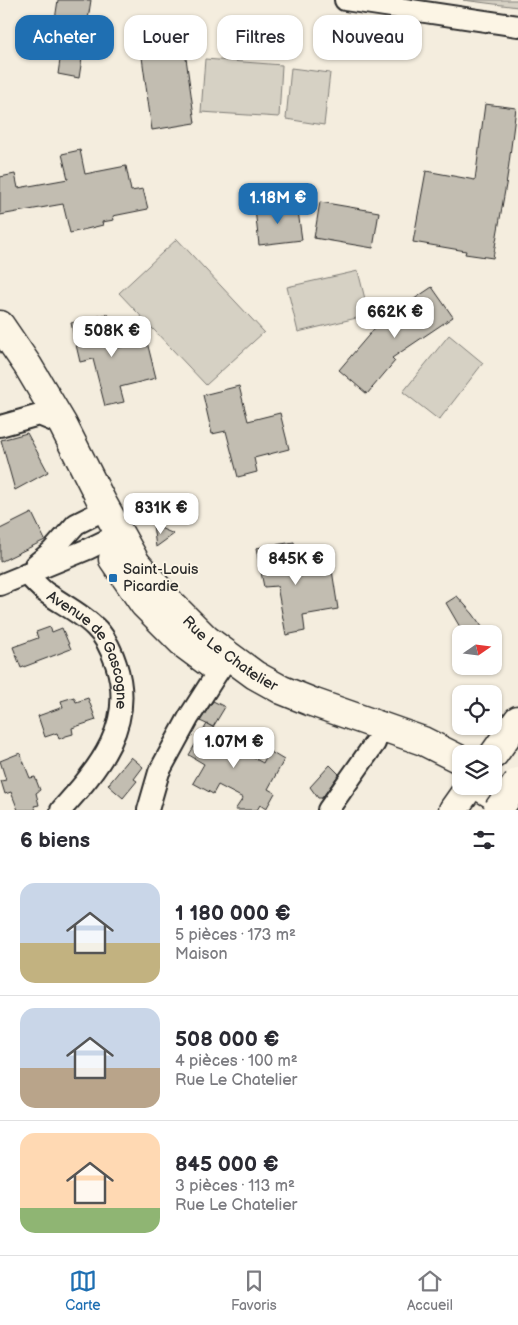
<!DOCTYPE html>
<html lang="fr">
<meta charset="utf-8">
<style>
:root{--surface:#fff;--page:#f2f2f3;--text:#2b2b33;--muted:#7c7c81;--line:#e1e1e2;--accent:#1f6fb2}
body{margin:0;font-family:"Balsamiq Sans",sans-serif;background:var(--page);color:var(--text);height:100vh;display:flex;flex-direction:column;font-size:19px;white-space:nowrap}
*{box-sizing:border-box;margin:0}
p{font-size:16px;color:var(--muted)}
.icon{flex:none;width:28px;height:28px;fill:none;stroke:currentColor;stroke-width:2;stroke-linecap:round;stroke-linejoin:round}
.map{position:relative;height:810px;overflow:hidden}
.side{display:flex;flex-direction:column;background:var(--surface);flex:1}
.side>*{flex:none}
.hud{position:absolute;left:15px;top:15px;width:489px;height:45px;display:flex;gap:10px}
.needle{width:32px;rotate:76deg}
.tools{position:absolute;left:452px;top:625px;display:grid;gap:10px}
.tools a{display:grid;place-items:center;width:50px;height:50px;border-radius:10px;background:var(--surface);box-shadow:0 1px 4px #0004;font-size:25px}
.price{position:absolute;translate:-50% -42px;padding:0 11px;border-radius:10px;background:#fff;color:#222;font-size:16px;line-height:32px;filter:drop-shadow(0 1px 2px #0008)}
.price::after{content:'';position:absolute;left:50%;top:30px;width:15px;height:11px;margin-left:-8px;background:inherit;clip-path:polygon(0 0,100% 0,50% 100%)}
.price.selected{background:var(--accent);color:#fff}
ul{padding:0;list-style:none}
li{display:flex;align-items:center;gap:15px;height:125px;padding:0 20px}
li+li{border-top:1px solid var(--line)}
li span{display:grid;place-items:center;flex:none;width:140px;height:100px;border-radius:15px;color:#555}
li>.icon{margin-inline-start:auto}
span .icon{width:60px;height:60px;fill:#fffc;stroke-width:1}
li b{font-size:21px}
h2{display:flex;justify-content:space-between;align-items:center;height:60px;padding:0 20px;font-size:21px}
.tag{padding:0 18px;border-radius:15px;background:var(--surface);box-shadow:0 1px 4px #0004;font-size:18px;line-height:45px}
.tag.selected{background:var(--accent);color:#fff}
.tab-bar{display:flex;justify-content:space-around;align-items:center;height:70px;border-top:1px solid var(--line);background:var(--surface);font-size:14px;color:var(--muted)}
.tab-bar a{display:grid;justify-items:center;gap:2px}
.tab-bar .selected{color:var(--accent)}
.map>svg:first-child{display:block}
.green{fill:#d6d1c4;stroke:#807e78}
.building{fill:#c2bdb1;stroke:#2b2b2b}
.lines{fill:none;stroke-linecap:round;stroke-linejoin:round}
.street-casing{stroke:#2b2b2b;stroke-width:24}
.secondary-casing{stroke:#2b2b2b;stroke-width:31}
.highway-casing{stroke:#2b2b2b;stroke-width:31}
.street{stroke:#fcf5e5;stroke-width:20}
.secondary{stroke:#fcf5e5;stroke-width:28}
.highway{stroke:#fcf5e5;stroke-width:28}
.highway-bridge-casing{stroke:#2b2b2b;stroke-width:31;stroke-linecap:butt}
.highway-bridge{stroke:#fcf5e5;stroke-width:28}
.poi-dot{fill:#1f6fb2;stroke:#fcf5e5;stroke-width:2}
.labels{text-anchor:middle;stroke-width:4;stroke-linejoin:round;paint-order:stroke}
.poi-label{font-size:15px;fill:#2b2b2b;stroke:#fcf5e5;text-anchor:start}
.street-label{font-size:15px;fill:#2b2b2b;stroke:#fcf5e5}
</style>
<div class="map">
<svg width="518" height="810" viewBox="0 0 518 810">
<rect width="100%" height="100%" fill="#f4edde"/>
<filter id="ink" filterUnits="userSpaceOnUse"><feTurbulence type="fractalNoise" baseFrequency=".02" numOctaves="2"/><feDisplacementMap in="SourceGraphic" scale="10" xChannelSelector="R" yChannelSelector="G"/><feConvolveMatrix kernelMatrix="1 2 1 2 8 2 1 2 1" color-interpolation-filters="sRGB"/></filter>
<g filter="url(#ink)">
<g class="green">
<path d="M463,0h55v7z"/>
<path d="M205,59l77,6 -3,52 -78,-5z"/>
<path d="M291,68l39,5 -6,52 -38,-6z"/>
<path d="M177,239l87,93 -58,53 -87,-92z"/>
<path d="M358,271l11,44 -71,17 -11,-45z"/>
<path d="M449,335l34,28 -44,57 -36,-28z"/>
</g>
<g class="building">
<path d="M58,0h33l-12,78 -21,-4 3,-21 -11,-1z"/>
<path d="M181,22l14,101 -43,7 -14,-102z"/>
<path d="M485,104l31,4 -9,71 -14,79 -28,-4 1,-3 -53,-9 13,-71 49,9z"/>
<path d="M80,150l5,24 41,-8 5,25 12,-2 5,20 -35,7 1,4 -12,2 1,3 -33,8 -7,-29 -63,11v-38l15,-3 3,14 50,-9 -6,-25z"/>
<path d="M320,202l59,10 -6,36 -59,-10z"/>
<path d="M297,204l5,36 -43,5 -4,-36z"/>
<path d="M432,287l21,30 -61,41 3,3 -28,33 -28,-24 41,-48z"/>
<path d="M108,314l8,34 31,-6 9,36 -36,9 4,15 -19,4 -12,-47 -13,3 -9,-39z"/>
<path d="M239,386l9,35 32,-8 9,36 -35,9 3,14 -19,5 -12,-46 -14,3 -9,-39z"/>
<path d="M27,433l21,39 -33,18 -14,-50z"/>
<path d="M32,513l13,27 -45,22v-33z"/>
<path d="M153,525l21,9 -18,13z"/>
<path d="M294,542l6,34 32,-6 6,39 -35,6 2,16 -19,4 -9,-49 -13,1 -8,-39z"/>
<path d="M457,596l16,18 14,20h-23l-18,-31z"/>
<path d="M50,627l2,5 10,-4 9,21 -50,19 -8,-21 25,-9 -2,-6z"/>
<path d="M74,697l2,5 12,-4 8,22 -24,8 1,6 -7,2 -7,3 -2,-6 -12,4 -7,-21 25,-9 -2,-6z"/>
<path d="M213,701l12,6 -12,20 -13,-6z"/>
<path d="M207,724l34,19 -3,6 25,14 6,-12 15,9 -16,29 7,4 -9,16 -6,-4 -3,5h-22l8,-12 -25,-13 -5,9 -20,-11 11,-19 -15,-9z"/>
<path d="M20,753l10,25 5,-1 5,13 -4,3 3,12 -5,1 2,4h-18l-7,-18 -6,2 -4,-13 5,-1 -6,-19z"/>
<path d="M131,757l12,10 -9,12 3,2 -14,17 -15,-13z"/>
<path d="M330,765l9,9 -17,24h-4l-8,-11z"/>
</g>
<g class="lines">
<g class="street-casing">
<g id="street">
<path d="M345,0l173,26"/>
<path d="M0,426l39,-11 24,10"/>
<path d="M35,565l17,-14 24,-27 30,-15"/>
<path id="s1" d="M26,573c7,7 14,16 22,21 16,11 34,20 47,33 10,9 17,25 21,37 20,60 -17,104 -55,146"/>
<path d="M0,585l88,-36 31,-15"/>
<path d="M148,810l11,-38 30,-55 37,-58"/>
<path d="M328,810l47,-67"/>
</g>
</g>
<g class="secondary-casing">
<g id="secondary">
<path id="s2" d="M0,325l28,41 35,59 39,77 34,61 36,42 34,34 49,36 27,15 30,12 111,39 38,19"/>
<path d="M113,559l31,45 41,41 31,23"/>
<path d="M479,786l39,24"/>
</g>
</g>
<g class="highway-casing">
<g id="highway">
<path d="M494,754l24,-34"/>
<path d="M453,810l17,-24"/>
</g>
</g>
<use href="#street" class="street"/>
<use href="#secondary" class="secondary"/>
<use href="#highway" class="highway"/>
<g class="highway-bridge-casing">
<path id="highway-bridge" d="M498,810l20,-28"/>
</g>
<use href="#highway-bridge" class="highway-bridge"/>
</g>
</g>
<rect class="poi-dot" x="108" y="573" width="10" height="10" rx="2.5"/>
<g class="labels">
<g class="poi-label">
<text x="123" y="574">Saint-Louis<tspan x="123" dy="17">Picardie</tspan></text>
</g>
<g class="street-label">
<text dy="5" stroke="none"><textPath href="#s1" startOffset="104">Avenue de Gascogne</textPath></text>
<text dy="5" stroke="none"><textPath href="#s2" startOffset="406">Rue Le Chatelier</textPath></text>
</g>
</g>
</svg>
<div class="tools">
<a><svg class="needle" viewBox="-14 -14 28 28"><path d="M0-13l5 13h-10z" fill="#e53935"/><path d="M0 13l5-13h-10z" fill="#7c7c81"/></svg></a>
<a><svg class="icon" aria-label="locate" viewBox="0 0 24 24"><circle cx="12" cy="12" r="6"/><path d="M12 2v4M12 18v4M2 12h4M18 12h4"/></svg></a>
<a><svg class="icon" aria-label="layers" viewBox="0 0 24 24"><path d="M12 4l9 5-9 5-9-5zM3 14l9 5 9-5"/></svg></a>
</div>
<b class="price selected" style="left:278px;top:225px">1.18M €</b>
<b class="price" style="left:395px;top:339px">662K €</b>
<b class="price" style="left:112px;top:358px">508K €</b>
<b class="price" style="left:161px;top:535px">831K €</b>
<b class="price" style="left:296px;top:586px">845K €</b>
<b class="price" style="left:234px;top:769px">1.07M €</b>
<div class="hud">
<a class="tag selected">Acheter</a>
<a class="tag">Louer</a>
<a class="tag">Filtres</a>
<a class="tag">Nouveau</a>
</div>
</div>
<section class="side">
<h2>6 biens<svg class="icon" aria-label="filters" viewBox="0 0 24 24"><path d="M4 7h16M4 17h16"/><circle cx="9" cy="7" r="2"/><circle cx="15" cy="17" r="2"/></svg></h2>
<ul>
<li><span style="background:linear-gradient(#c9d6e8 60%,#c2b280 0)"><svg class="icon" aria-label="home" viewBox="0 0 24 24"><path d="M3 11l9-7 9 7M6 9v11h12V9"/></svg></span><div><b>1 180 000 €</b><p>5 pièces · 173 m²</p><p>Maison</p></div></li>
<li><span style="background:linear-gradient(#c9d6e8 60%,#b9a48a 0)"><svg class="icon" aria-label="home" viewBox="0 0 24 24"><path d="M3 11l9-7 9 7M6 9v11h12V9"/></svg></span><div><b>508 000 €</b><p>4 pièces · 100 m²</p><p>Rue Le Chatelier</p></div></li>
<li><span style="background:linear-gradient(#ffd9b3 75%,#8fb573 0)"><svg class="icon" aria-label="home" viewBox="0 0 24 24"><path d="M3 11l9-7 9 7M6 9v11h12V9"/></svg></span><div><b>845 000 €</b><p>3 pièces · 113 m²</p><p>Rue Le Chatelier</p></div></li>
</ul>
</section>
<nav class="tab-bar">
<a class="selected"><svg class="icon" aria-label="map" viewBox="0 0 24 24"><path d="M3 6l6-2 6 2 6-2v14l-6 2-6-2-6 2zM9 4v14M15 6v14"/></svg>Carte</a>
<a><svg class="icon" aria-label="saved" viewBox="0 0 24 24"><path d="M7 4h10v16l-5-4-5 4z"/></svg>Favoris</a>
<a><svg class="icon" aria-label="home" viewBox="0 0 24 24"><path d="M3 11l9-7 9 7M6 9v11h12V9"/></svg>Accueil</a>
</nav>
